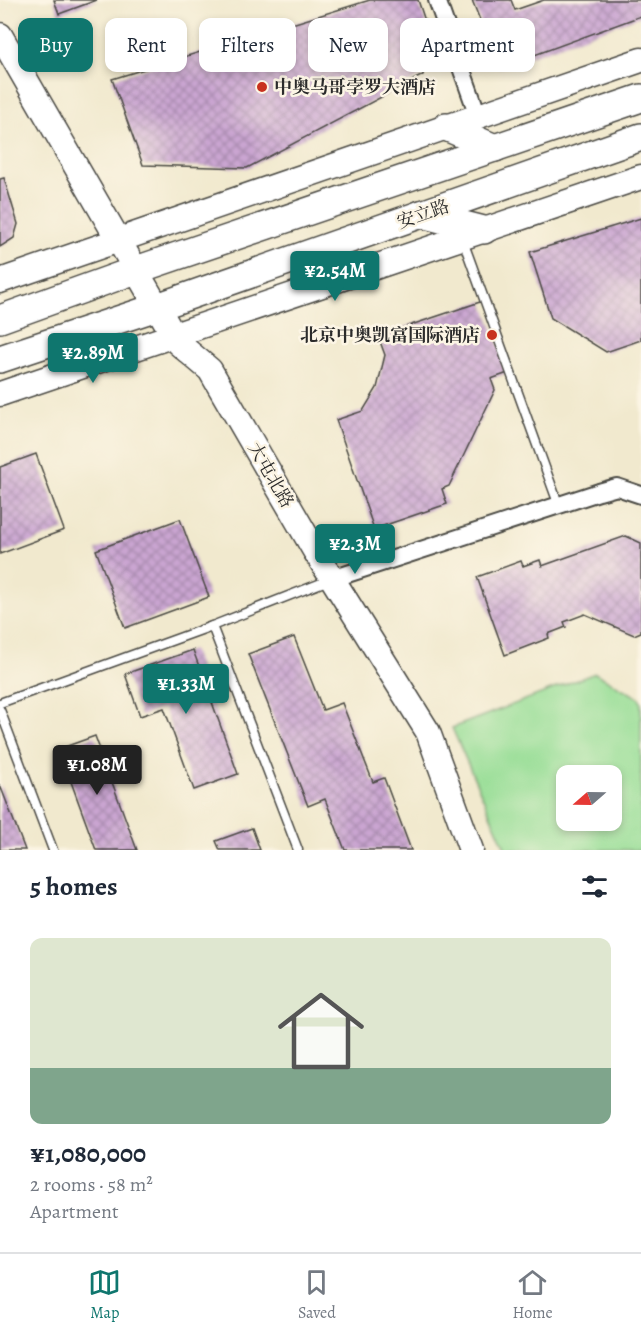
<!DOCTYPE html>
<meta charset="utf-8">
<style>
:root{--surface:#fff;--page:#f2f2f3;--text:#1f2937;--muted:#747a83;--line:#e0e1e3;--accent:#0f766e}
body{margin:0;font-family:Alegreya,"Noto Serif SC",serif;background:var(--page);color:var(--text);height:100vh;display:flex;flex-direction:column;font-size:22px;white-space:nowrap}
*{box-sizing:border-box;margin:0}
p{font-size:20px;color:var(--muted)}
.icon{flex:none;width:33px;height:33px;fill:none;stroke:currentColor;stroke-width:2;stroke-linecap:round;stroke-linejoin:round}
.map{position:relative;height:850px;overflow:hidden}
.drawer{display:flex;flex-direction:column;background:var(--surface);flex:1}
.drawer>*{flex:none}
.banner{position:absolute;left:18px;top:18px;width:606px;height:54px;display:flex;gap:12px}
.needle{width:39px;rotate:250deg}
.fabs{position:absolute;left:556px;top:765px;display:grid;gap:12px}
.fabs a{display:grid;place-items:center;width:66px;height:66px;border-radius:12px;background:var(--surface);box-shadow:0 3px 9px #0003;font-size:30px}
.price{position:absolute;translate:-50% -51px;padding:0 14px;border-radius:6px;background:var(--accent);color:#fff;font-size:20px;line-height:39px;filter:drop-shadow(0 2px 3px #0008)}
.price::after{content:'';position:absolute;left:50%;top:36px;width:18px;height:14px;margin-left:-9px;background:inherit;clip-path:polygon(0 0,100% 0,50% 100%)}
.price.active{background:#222;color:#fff}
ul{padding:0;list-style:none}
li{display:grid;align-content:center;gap:12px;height:318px;padding:0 30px}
li span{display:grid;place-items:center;height:186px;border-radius:12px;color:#555}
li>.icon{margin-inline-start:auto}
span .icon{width:108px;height:108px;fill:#fffc;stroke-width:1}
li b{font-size:26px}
h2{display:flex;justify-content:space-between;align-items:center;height:72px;padding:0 30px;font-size:26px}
.tag{padding:0 21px;border-radius:12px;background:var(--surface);box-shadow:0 3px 9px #0003;font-size:21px;line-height:54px}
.tag.active{background:var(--accent);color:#fff}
.menu{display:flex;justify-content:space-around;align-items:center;height:84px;border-top:2px solid var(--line);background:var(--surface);font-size:16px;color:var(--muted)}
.menu a{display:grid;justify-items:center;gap:3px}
.menu .active{color:var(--accent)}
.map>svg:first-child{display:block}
.park{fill:#99de97;stroke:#628461;stroke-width:1.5;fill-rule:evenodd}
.building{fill:url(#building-cross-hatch)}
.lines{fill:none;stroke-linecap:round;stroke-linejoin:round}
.lane-casing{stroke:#494843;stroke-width:11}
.street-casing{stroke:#494843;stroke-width:20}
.secondary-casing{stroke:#494843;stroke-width:27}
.primary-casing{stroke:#494843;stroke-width:30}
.lane{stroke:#fff;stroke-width:8}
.street{stroke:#fff;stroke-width:16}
.secondary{stroke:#fff;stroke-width:24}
.primary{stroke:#fff;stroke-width:27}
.poi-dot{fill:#c8321e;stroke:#fcf5e5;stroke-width:2}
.labels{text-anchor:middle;stroke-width:5;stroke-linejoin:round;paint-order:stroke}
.poi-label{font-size:18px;font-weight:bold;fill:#2b2b2b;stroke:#fcf5e5;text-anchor:start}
.street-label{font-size:18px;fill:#2b2b2b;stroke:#fcf5e5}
</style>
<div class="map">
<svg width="641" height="850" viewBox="0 0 641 850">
<defs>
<pattern id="building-cross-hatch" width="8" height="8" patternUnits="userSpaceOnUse" patternTransform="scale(1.5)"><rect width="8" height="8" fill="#caa5d1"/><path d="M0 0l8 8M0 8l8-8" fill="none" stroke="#a487aa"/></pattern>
</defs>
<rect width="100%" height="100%" fill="#fcf5e5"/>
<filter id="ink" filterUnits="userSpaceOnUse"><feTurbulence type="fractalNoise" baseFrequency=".0167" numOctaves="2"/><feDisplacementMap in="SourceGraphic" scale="12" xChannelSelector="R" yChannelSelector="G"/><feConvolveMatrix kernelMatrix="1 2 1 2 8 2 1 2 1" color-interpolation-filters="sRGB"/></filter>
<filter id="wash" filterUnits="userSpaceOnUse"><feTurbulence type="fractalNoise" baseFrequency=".008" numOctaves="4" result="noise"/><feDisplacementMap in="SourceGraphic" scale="24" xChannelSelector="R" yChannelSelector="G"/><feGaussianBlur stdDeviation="1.35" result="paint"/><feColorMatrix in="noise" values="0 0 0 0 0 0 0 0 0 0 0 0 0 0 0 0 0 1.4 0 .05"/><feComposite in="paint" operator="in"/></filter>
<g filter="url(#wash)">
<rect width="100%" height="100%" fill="#f1e9ce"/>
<path class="park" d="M595,673l44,25 2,5v147h-135l-54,-122zM567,776h45v44h-45z"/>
<g id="blocks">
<g class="building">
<path d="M54,0h43l-38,14z"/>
<path d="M370,0h48l11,33 -6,42 -176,93 -104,-3 -31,-86z"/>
<path d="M472,0h39l4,10 29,-10h97v16l-142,52z"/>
<path d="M4,178l14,46 -4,14 -14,9v-68z"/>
<path d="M641,218v122l-35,12 -55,-34 -21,-66z"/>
<path d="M483,301l25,72 -17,6 4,11 -46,96 -7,3 5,15 -73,25 -38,-109 27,-9 14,-23 8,-33 -7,-19z"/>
<path d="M36,454l28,76 -64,24v-87z"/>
<path d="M180,519l29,78 -84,31 -29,-78z"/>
<path d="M626,536l15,7v89l-7,3 -49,-21 -21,8 2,5 -18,7 1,4 -44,17 -28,-78 44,-16 2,5 17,-6 2,6z"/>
<path d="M294,637l29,73 19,-7 31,79 11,-4 27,72h-66l-20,-51 -17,7 -60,-152z"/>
<path d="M193,650l45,124 -44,16 -30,-82 -24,8 -15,-42z"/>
<path d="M95,736l42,114h-41l-37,-101z"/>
<path d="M0,785l25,65h-25z"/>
<path d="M252,828l8,22h-40l-4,-9z"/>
</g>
</g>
</g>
<g filter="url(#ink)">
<use href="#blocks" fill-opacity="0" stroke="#494843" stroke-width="1.5"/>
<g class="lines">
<g class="lane-casing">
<g id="lane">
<path d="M462,238l97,268"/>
<path d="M212,626l86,224"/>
<path d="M0,703l212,-77 117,-46"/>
<path d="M0,710l53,140"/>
</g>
</g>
<g class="street-casing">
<g id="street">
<path d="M437,0l38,107 5,8"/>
<path d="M332,579l267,-87 18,-5 24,8"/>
</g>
</g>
<g class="secondary-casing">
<g id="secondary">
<path d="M0,35l178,308 32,27 105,181 113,181 43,118"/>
<path d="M0,281l641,-221"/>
<path d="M0,394l641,-217"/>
</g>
</g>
<g class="primary-casing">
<g id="primary">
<path d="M446,127l49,21"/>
<path d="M421,214l63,16"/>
<path d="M0,319l136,-49 505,-172"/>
<path d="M0,359l157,-52 484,-170"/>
</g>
</g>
<use href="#lane" class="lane"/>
<use href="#street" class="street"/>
<use href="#secondary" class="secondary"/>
<use href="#primary" class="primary"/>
</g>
</g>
<g class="poi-dot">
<circle cx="262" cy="87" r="6"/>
<circle cx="492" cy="335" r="6"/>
</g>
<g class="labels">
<g class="poi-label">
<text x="274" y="93">中奥马哥孛罗大酒店</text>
<text x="480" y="341" text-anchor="end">北京中奥凯富国际酒店</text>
</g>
<g class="street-label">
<text transform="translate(423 214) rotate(-19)" y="6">安立路</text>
<text transform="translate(271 475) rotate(60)" y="6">大屯北路</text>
</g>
</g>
</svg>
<div class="fabs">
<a><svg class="needle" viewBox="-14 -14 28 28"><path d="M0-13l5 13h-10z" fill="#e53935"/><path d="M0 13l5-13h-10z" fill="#747a83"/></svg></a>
</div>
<b class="price" style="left:335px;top:302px">¥2.54M</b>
<b class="price" style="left:93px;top:384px">¥2.89M</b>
<b class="price" style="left:355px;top:575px">¥2.3M</b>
<b class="price" style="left:186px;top:715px">¥1.33M</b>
<b class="price active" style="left:97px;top:796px">¥1.08M</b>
<div class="banner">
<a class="tag active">Buy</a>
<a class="tag">Rent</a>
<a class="tag">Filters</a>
<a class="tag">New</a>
<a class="tag">Apartment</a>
</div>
</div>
<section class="drawer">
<h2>5 homes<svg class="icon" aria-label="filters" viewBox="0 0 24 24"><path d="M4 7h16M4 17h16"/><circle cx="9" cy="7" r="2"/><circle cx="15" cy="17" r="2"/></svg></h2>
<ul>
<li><span style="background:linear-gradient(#dfe7d0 70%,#7fa58c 0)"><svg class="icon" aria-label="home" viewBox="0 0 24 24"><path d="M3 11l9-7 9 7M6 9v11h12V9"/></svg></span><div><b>¥1,080,000</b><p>2 rooms · 58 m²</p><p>Apartment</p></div></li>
</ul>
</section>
<nav class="menu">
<a class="active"><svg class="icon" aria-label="map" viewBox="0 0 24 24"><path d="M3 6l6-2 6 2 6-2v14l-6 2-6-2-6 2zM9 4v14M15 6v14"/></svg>Map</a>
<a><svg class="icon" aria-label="saved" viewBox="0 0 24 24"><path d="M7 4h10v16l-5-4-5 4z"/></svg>Saved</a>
<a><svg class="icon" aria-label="home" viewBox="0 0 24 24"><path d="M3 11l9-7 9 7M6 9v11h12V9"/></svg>Home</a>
</nav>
